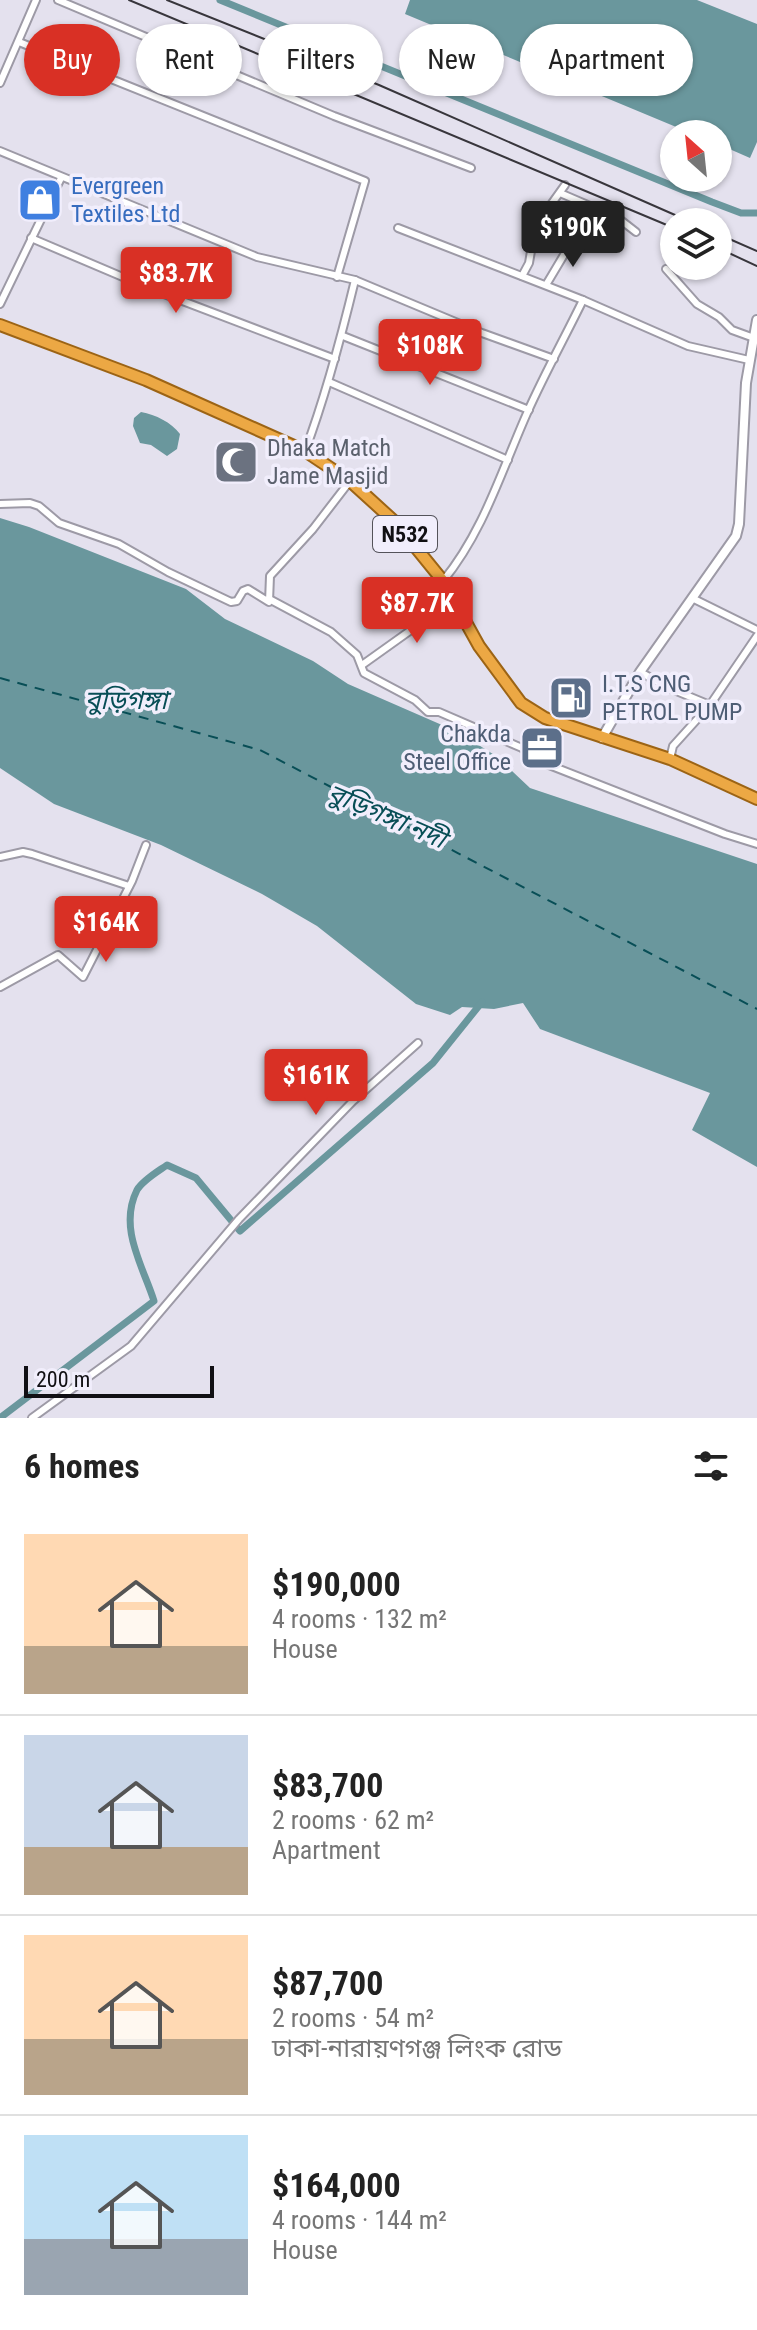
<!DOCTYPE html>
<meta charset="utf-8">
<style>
:root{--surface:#fff;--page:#f6f6f6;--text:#222;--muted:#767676;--line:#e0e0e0;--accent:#d93025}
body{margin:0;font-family:"Roboto Condensed","Noto Sans Bengali",sans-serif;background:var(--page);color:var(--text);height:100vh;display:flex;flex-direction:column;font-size:30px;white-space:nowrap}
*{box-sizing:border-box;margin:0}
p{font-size:26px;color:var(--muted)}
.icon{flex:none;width:44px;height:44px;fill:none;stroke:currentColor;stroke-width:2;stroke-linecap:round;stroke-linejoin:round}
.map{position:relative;height:1418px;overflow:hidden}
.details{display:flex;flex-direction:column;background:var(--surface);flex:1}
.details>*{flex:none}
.guide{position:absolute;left:24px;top:24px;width:710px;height:72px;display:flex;gap:16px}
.needle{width:52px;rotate:333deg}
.controls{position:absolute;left:660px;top:120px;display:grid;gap:16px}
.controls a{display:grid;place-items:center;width:72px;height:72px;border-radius:50%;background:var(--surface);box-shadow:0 2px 6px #0004;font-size:40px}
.scale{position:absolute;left:24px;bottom:20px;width:190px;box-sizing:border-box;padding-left:8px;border:4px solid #111014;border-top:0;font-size:22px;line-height:28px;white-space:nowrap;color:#111014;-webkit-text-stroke:6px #f1eefc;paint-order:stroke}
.price{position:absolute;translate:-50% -68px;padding:0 18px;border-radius:8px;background:var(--accent);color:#fff;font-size:26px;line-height:52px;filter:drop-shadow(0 2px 4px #0008)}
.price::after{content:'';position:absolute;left:50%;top:48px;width:24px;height:18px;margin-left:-12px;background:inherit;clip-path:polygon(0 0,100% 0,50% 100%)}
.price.on{background:#222;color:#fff}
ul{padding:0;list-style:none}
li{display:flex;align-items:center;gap:24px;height:200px;padding:0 24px}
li+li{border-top:2px solid var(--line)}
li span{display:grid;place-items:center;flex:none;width:224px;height:160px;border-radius:0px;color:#555}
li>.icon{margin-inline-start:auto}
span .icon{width:96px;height:96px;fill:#fffc;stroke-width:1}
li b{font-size:34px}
h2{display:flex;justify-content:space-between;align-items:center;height:96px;padding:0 24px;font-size:34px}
.tag{padding:0 28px;border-radius:36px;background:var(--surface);box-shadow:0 2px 6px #0004;font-size:28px;line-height:72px}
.tag.on{background:var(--accent);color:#fff}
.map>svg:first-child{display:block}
.water{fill:#6a979d}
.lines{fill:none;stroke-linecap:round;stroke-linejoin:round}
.canal{stroke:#6a979d;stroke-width:7}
.ferry{stroke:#084e56;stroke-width:2;stroke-dasharray:10 8;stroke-linecap:butt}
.minor-casing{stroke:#9d9aa6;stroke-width:10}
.tertiary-casing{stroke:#9d9aa6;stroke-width:12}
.trunk-casing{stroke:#9c6415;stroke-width:14}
.minor{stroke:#fff;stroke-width:6}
.tertiary{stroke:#fff;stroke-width:8}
.trunk{stroke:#eca844;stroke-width:10}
.rail{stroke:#38363c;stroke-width:2}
.labels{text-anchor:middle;stroke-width:7;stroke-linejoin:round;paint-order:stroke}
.shield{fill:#f1eefc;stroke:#54535a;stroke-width:2}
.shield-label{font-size:22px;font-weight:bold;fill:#111014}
.shop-label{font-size:24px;fill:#366cbe;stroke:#f1eefc;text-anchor:start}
.worship-label{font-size:24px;fill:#5b616d;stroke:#f1eefc;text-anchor:start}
.service-label{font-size:24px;fill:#4e5e75;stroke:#f1eefc;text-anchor:start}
.water-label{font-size:26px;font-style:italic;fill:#084e56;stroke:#f1eefc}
</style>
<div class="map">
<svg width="757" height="1418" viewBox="0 0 757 1418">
<rect width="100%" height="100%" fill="#e4e1ee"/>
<g class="water">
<path d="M410,0h287l60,24v118l-7,16 -32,-14v-10h-25l-288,-120z"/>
<path d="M141,412c15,3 30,10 39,22l-3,15 -10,7 -16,-11 -11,-2 -7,-17 1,-8z"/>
<path d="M0,518l29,9 157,62 39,30 88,42 35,23 110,48 38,24 34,32 227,76v303l-65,-37 18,-37 -170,-64 -17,-26 -29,6 -32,-2 -12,8 -34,-11 -99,-78 -55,-32 -101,-49 -107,-41 -54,-36z"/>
</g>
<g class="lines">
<g class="canal">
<path d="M220,0l492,202 29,11h16"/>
<path d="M0,1418l154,-117c-11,-35 -36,-73 -17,-111 6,-10 20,-18 30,-25l29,13 44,53 193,-168 49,-61"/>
</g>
<path class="ferry" d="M0,678l260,72 497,259"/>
<g class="minor-casing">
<g id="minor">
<path d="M58,0l276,116 137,52"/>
<path d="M19,42l346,139 -28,96"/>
<path d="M0,83l36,-83"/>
<path d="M0,151l257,106 98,23 127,53 72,26"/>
<path d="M560,193l58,25 18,14"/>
<path d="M398,228l185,72 105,46 61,14"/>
<path d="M31,238l120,51 184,70"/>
<path d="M666,269l31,35 22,13 13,13 22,8"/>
<path d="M522,276l7,-13 6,-36 30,-42"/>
<path d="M546,285l25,-42 9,-8"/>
<path d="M0,304l61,-126"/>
<path d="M343,336l186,74"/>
<path d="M329,382l179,78"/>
<path d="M305,451c21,-56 36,-113 50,-171"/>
<path d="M0,504l30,-1 9,3 20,17 60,21 49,28 63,30 6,-1 6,-10 5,-2 21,13 1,-26 43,-47 37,-48"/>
<path d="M443,581c41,-50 59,-112 85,-170 17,-38 37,-74 55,-111"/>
<path d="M692,598l65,32"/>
<path d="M271,600l60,32 26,23 7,18 51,27 13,12h11l83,36 22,15 181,71 32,10"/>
<path d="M362,665l91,-65"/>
<path d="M640,672l29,16 41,17"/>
<path d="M670,759l3,-13 37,-41 47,-69"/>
<path d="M0,857l23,-5 9,2 97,32"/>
<path d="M0,987l58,-32 25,22 49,-96 14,-36"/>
<path d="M32,1418l99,-72 108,-127 114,-118 65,-58"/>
</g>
</g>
<g class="tertiary-casing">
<path id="tertiary" d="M602,738l38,-66 96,-136 3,-12 7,-141 11,-63"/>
</g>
<g class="trunk-casing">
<path id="trunk" d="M0,325l146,55 159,71 45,30 45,41 48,59 36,65 42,57 24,15 125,41 87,40"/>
</g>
<use href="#minor" class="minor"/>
<use href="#tertiary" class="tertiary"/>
<use href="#trunk" class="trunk"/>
<g class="rail">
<path d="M129,0l545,228"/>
<path d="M167,0l212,85 312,137"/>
<path d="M718,234l39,17"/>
<path d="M718,248l39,18"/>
</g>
</g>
<defs>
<g id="shop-square" transform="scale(2.3)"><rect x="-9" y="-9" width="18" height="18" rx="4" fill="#3f7fe0" stroke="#f1eefc"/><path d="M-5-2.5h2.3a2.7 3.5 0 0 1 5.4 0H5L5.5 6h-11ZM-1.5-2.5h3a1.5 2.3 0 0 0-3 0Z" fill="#fff"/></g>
<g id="mosque-square" transform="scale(2.3)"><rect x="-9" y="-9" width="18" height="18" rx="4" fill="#6b7280" stroke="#f1eefc"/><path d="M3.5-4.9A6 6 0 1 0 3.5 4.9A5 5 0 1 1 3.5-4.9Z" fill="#fff"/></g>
<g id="fuel-square" transform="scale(2.3)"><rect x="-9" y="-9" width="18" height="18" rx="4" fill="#5c6f8a" stroke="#f1eefc"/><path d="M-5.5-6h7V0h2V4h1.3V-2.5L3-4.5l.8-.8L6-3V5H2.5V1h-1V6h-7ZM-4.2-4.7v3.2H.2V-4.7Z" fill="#fff"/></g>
<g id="office-square" transform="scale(2.3)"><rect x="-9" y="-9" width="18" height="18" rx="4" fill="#5c6f8a" stroke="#f1eefc"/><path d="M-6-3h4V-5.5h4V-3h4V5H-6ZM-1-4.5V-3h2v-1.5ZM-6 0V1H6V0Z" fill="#fff"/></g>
</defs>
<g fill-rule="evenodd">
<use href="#shop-square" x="40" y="200"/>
<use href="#mosque-square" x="236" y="462"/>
<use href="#fuel-square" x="571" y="698"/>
<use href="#office-square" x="542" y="748"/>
</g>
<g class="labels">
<rect class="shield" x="373" y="516" width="64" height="36" rx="6"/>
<g class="shield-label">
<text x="405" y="542">N532</text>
</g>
<g class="shop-label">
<text x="71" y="194">Evergreen<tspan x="71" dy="28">Textiles Ltd</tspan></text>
</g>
<g class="worship-label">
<text x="267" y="456">Dhaka Match<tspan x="267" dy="28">Jame Masjid</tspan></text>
</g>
<g class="service-label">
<text x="602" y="692">I.T.S CNG<tspan x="602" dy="28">PETROL PUMP</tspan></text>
<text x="511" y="742" text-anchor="end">Chakda<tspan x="511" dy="28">Steel Office</tspan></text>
</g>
<g class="water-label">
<text x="126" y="709">বুড়িগঙ্গা</text>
<text transform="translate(387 816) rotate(23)" y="9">বুড়িগঙ্গা নদী</text>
</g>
</g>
</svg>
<div class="controls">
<a><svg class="needle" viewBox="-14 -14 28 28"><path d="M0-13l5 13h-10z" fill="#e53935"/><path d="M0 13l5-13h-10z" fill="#767676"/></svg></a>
<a><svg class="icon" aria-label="layers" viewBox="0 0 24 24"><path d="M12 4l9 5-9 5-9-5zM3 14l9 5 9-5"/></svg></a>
</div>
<div class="scale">200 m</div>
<b class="price on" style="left:573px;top:269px">$190K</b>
<b class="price" style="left:176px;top:315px">$83.7K</b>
<b class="price" style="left:430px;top:387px">$108K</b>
<b class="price" style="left:417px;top:645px">$87.7K</b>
<b class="price" style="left:106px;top:964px">$164K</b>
<b class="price" style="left:316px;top:1117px">$161K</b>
<div class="guide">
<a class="tag on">Buy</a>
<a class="tag">Rent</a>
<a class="tag">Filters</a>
<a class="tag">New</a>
<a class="tag">Apartment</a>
</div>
</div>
<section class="details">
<h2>6 homes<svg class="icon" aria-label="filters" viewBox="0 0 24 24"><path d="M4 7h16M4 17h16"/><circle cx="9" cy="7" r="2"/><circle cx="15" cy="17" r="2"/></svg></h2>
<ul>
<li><span style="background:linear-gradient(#ffd9b3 70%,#b9a48a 0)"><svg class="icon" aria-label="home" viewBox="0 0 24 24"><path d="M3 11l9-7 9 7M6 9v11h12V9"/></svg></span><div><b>$190,000</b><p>4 rooms · 132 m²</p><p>House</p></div></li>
<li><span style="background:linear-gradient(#c9d6e8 70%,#b9a48a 0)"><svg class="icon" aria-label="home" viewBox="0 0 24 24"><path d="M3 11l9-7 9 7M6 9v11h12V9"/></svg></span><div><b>$83,700</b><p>2 rooms · 62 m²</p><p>Apartment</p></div></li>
<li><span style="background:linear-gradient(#ffd9b3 65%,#b9a48a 0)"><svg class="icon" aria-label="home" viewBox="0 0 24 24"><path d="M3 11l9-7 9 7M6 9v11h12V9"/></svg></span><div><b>$87,700</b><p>2 rooms · 54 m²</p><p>ঢাকা-নারায়ণগঞ্জ লিংক রোড</p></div></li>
<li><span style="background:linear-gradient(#bfe0f5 65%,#9aa5b1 0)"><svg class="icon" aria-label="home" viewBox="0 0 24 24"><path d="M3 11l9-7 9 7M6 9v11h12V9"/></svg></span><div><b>$164,000</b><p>4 rooms · 144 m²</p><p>House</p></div></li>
</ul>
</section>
